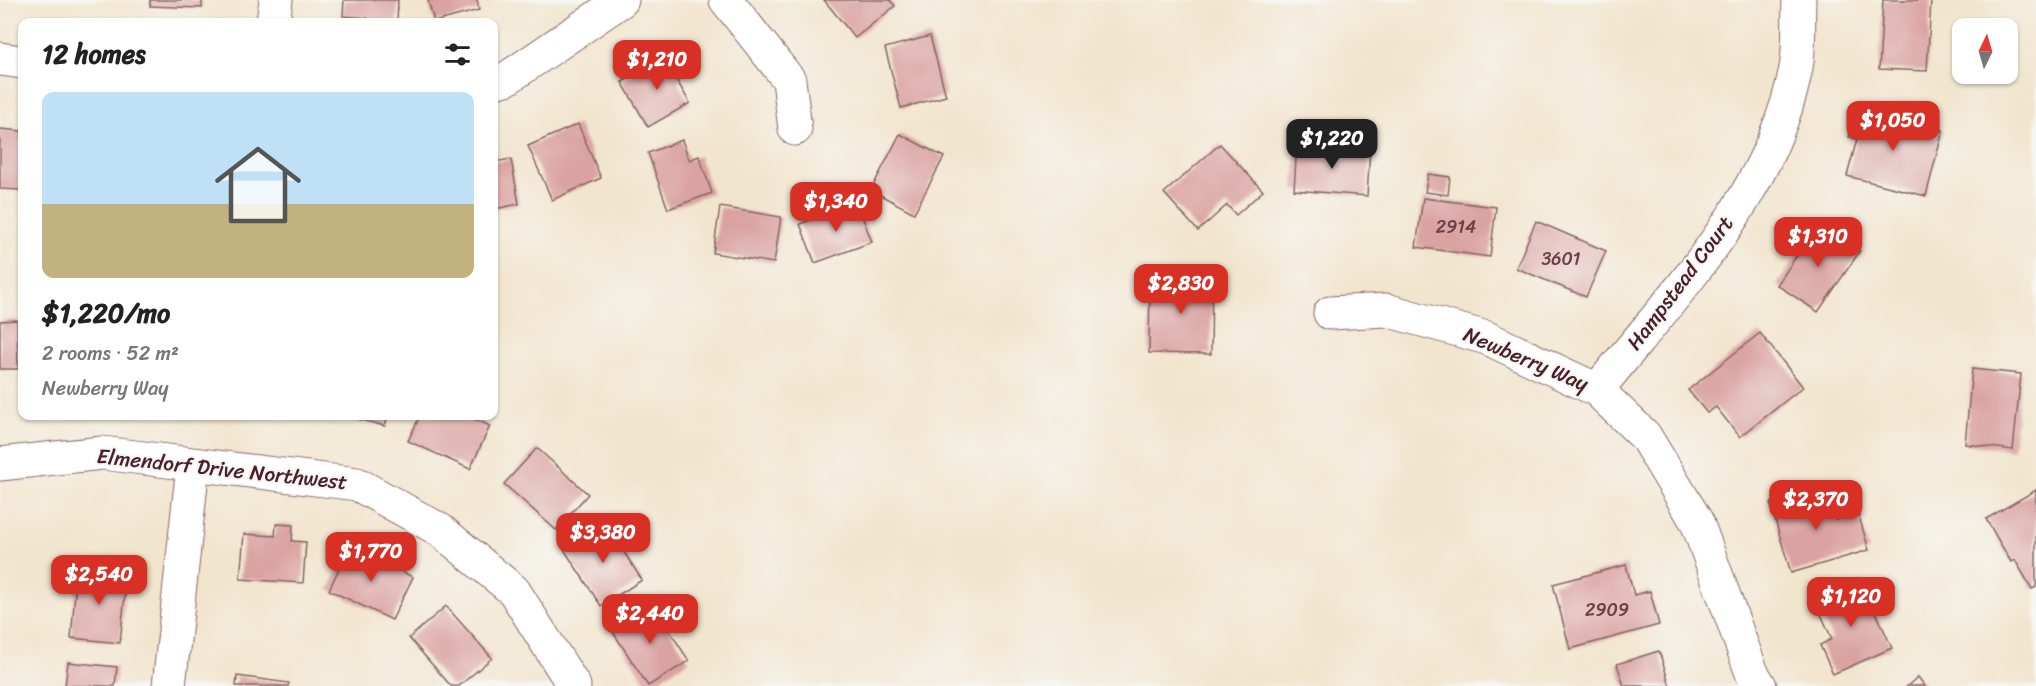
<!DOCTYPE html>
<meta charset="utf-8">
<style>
:root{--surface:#fff;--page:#f2f2f2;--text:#222;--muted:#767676;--accent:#d93025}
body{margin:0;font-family:Sriracha,sans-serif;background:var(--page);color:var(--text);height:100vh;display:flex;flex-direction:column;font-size:22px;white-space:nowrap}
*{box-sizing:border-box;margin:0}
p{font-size:20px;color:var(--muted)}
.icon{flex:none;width:33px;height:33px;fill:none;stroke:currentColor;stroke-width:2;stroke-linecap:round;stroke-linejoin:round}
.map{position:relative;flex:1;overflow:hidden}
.sheet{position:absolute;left:18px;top:18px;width:480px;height:402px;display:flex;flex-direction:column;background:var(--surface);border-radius:12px;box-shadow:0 2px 4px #0004}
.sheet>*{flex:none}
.needle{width:39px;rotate:5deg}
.fabs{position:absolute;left:1952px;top:18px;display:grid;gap:12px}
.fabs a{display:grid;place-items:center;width:66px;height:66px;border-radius:12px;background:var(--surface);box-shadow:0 2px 4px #0004;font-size:30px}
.price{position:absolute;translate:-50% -51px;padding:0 14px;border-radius:12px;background:var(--accent);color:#fff;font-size:20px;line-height:39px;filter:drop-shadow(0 2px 3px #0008)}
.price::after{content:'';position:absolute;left:50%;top:36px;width:18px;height:14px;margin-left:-9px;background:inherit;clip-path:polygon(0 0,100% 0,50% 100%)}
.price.current{background:#222;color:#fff}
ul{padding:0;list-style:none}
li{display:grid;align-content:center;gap:12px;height:318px;padding:0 24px}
li span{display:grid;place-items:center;height:186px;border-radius:12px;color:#555}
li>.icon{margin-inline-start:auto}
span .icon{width:108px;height:108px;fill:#fffc;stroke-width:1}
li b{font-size:26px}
h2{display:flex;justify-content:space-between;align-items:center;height:72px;padding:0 24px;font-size:26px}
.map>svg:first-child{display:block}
.building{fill:#daa3a1}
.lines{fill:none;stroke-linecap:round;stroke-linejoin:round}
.minor-casing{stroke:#856464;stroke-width:35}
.minor{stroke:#fff;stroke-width:33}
.labels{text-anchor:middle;stroke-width:4.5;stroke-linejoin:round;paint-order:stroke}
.number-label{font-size:18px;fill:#6e4048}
.street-label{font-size:21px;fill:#4a1f2b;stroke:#f6f6f2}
</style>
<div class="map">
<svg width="2036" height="686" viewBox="0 0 2036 686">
<rect width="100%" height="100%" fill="#f6f6f2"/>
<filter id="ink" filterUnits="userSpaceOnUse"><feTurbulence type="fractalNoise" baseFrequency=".0167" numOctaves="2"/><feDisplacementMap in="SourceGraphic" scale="12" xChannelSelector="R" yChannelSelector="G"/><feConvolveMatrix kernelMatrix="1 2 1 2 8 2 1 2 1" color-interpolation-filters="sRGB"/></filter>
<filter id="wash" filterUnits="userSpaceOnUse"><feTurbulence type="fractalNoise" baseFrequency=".008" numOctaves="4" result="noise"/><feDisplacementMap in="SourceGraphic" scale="24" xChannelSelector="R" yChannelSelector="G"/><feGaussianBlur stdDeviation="1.35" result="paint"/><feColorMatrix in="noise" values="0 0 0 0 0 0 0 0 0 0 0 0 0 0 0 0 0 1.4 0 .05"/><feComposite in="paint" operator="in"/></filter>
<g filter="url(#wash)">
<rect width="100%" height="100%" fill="#f2e5ce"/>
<g id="blocks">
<g class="building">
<path d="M150,0h52v8l-52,-2z"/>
<path d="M344,0h54l-1,22h-30v-4l-24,-2z"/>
<path d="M428,0h49l2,10 -45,12z"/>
<path d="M824,0h66l5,6 -40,32z"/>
<path d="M1883,0h48l-4,71 -48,-2z"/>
<path d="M930,36l16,60 -45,12 -16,-60z"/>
<path d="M670,55l13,22 -6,4 13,22 -42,24 -26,-45z"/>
<path d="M1857,107l86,23 -17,66 -79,-20 10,-37 -8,-2z"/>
<path d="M578,124l23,54 -49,22 -24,-54z"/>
<path d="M0,129l22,2v59l-22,-1z"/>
<path d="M900,134l44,23 -30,56 -43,-23z"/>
<path d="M682,140l7,20 10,-4 13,37 -44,16 -20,-56z"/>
<path d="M1220,144l43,47 -27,24 -9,-10 -29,26 -34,-38z"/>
<path d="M1297,144l73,5 -3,47 -73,-6z"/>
<path d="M511,159l8,45 -25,5v-47z"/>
<path d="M1428,174l22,3 -2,18 -23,-3z"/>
<path d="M1423,198l73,9 -6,50 -74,-10z"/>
<path d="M857,203l15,39 -57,21 -15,-39z"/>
<path d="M720,207l61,10 -7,46 -61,-10z"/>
<path d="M1536,221l70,30 -20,46 -70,-29z"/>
<path d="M1818,224l42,27 -42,61 -41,-27z"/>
<path d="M1150,277h62l-1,77 -62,-1z"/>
<path d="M17,320l1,49h-18v-48z"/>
<path d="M1760,333l43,54 -63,50 -24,-30 -9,6 -19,-23z"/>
<path d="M1972,369l49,5 -8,76 -48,-6z"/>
<path d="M346,416h42l-3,10z"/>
<path d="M420,416h48l22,10 -20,43 -62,-28z"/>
<path d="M537,448l51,46 -32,36 -52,-46z"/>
<path d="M1825,486l10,34 23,-7 11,37 -78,23 -21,-70z"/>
<path d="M2036,490v97l-4,2 -17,-29 -4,2 -25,-43z"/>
<path d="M604,521l38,59 -41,26 -38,-58z"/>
<path d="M276,524l17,1 -1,16 14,1 -3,41 -63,-4 4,-45 31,2z"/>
<path d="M349,547l64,30 -21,43 -63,-30z"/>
<path d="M1626,565l8,30 16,-4 9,34 -89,24 -17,-65z"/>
<path d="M77,570l50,4 -7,69 -49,-5z"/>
<path d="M1862,581l30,67 -59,26 -13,-29 12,-6 -17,-38z"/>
<path d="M652,603l37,58 -41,25 -37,-57z"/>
<path d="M446,606l46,52 -33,28h-8l-42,-48z"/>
<path d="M1659,651l11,35h-46l-7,-22z"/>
<path d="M68,662l49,5 -2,19h-50z"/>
<path d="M237,676l52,7 -1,3h-52z"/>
<path d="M1918,677l7,9h-18z"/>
</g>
</g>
</g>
<g filter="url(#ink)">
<use href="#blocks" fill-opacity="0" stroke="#856464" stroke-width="1.5"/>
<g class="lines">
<g class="minor-casing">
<g id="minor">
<path d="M726,0l63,80 6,49"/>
<path d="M273,22l3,-22"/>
<path d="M0,59l22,3"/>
<path d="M494,82l12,-3 116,-79"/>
<path d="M1330,313l56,-3 101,28 110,52 48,46 52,86 55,151 8,13"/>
<path d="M1597,390c78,-97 175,-195 199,-322 4,-21 2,-46 3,-68"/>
<path d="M0,464l102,-11 255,31 83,46 74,61 60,95"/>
<path d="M169,686l24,-221"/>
</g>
</g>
<use href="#minor" class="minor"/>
</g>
</g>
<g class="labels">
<g class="number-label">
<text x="1456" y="233">2914</text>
<text x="1561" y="265">3601</text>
<text x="1607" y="616">2909</text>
</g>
<g class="street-label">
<text transform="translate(1680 283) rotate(-53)" y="7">Hampstead Court</text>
<text transform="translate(1526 359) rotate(23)" y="7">Newberry Way</text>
<text transform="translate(222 469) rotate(6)" y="7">Elmendorf Drive Northwest</text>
</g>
</g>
</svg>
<div class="fabs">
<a><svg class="needle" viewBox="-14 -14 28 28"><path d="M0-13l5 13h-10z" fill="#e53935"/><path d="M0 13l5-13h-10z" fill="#767676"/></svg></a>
</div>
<b class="price" style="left:657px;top:91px">$1,210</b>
<b class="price" style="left:1893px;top:152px">$1,050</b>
<b class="price current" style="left:1332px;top:170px">$1,220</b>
<b class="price" style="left:836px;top:233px">$1,340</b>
<b class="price" style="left:1818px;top:268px">$1,310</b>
<b class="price" style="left:1181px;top:315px">$2,830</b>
<b class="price" style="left:1816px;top:531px">$2,370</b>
<b class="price" style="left:603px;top:564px">$3,380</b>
<b class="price" style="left:371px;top:583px">$1,770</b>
<b class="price" style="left:99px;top:606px">$2,540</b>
<b class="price" style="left:1851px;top:628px">$1,120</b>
<b class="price" style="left:650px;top:645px">$2,440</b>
<section class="sheet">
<h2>12 homes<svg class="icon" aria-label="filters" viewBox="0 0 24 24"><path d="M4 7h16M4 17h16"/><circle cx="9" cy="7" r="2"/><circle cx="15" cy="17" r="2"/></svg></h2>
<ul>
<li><span style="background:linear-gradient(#bfe0f5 60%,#c2b280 0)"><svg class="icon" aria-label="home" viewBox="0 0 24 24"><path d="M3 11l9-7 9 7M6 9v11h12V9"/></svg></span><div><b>$1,220/mo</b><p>2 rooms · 52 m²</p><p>Newberry Way</p></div></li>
</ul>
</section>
</div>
